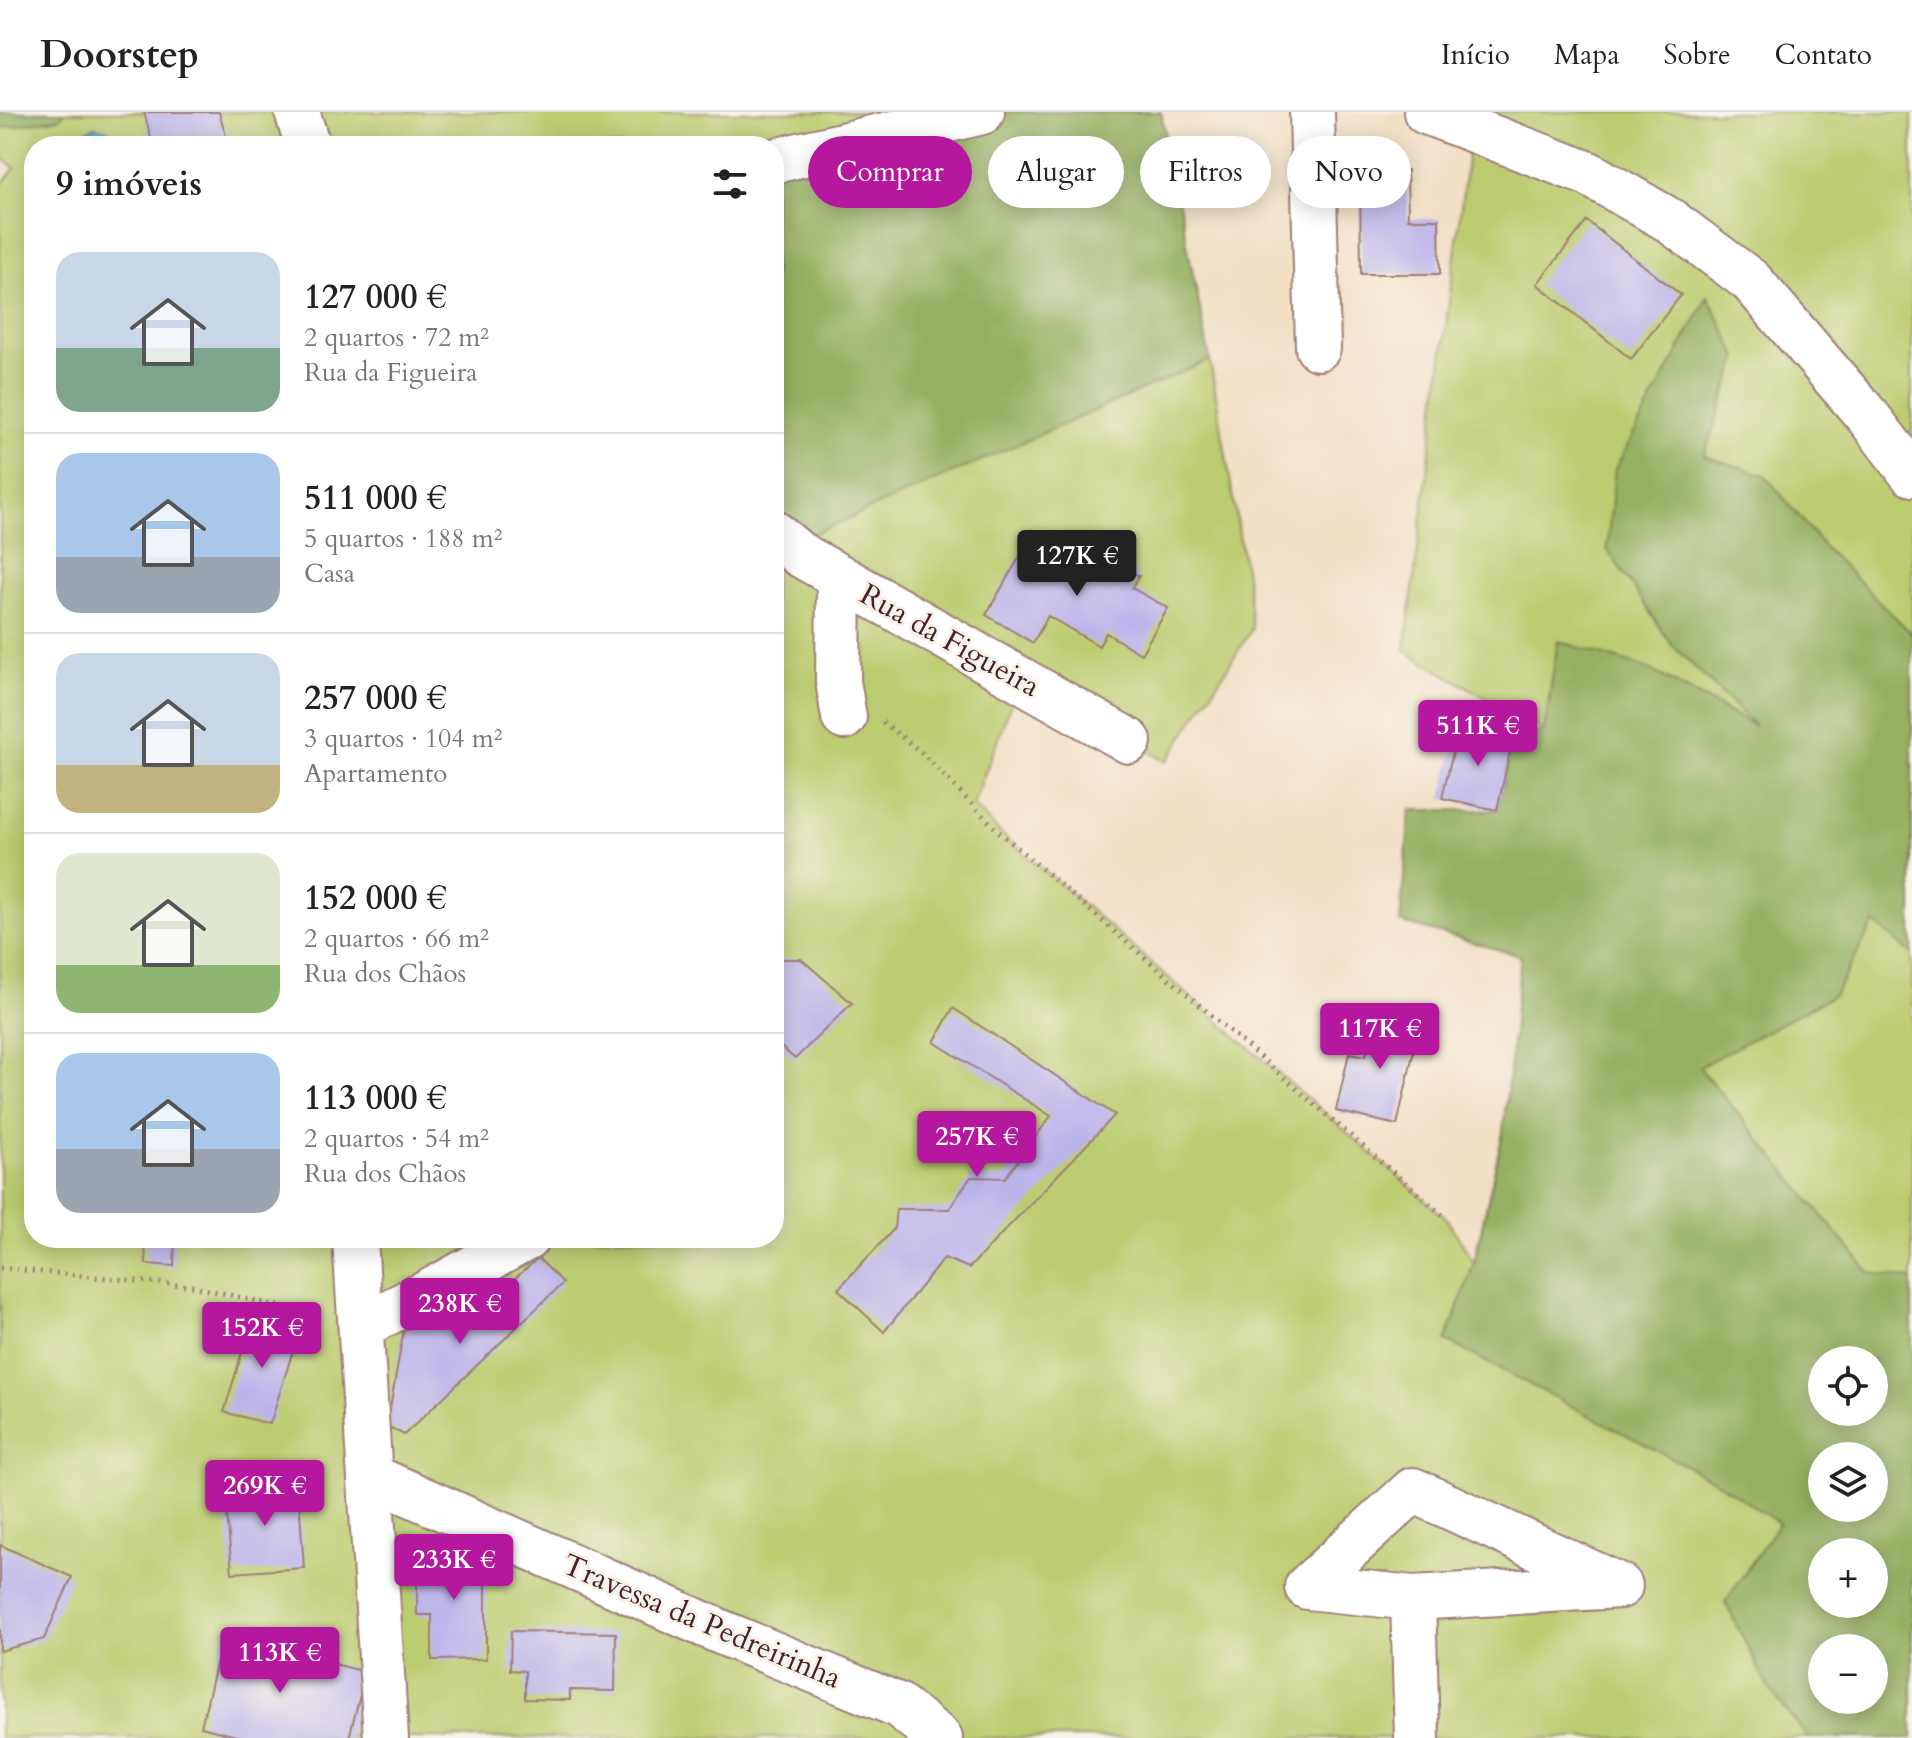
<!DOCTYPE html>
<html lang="pt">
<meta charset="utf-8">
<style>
:root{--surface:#fff;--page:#f2f2f2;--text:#222;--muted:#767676;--line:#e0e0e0;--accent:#b5179e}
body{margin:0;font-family:Cardo,serif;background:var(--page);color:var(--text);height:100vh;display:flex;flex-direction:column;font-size:30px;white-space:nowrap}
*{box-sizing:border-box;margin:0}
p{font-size:26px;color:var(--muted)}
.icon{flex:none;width:44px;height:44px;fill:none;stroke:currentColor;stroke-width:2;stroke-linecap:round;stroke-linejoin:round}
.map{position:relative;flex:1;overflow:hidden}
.panel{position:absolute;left:24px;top:24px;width:760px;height:1112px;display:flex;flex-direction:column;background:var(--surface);border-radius:32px;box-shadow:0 4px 20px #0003}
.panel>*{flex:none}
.banner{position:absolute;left:808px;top:24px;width:760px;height:72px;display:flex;gap:16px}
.controls{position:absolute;left:1808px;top:1234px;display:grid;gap:16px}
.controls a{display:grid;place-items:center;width:80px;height:80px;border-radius:50%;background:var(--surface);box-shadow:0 4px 20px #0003;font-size:40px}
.price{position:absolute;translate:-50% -68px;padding:0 18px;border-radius:8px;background:var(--accent);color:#fff;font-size:26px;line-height:52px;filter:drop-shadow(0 2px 4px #0008)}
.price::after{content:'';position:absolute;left:50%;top:48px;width:24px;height:18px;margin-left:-12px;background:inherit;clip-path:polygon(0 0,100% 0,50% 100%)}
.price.current{background:#222;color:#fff}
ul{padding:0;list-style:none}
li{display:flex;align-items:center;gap:24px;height:200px;padding:0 32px}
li+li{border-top:2px solid var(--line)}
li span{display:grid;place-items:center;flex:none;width:224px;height:160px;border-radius:24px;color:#555}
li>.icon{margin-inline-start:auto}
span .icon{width:96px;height:96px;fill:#fffc;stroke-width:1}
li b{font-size:34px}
h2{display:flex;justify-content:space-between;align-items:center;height:96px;padding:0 32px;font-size:34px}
.tag{padding:0 28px;border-radius:36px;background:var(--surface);box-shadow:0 4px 20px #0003;font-size:28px;line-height:72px}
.tag.current{background:var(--accent);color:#fff}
header{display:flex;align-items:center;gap:48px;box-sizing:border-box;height:112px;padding:0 40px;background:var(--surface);border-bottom:2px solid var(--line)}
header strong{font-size:38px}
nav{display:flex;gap:44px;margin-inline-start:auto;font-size:28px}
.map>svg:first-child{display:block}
.green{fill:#bccc6f;stroke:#83764d;stroke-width:2;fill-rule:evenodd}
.forest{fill:#95b062;stroke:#706846;stroke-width:2;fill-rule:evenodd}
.water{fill:#4fb0ce;stroke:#4c687c;stroke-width:2}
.building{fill:#bbb4eb}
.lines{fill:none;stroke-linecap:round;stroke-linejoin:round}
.minor-casing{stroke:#9e7f78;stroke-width:48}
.path{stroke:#9e7f78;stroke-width:5;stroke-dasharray:2 6;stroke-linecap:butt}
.minor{stroke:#fff;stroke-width:44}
.labels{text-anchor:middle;stroke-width:6;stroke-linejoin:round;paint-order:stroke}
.street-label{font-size:30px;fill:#4a1f2b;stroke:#f7f3e8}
</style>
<header>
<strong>Doorstep</strong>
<nav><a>Início</a><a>Mapa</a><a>Sobre</a><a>Contato</a></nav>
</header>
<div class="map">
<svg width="1912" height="1626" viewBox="0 0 1912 1626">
<rect width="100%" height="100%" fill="#f7f3e8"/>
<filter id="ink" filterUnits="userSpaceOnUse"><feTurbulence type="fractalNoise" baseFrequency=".0125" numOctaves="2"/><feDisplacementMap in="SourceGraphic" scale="16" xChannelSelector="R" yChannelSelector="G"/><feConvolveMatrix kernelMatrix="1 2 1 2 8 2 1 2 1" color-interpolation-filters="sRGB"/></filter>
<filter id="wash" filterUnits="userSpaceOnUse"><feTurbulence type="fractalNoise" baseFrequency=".006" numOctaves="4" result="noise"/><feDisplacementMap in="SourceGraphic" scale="32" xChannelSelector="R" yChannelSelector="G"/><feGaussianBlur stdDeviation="1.8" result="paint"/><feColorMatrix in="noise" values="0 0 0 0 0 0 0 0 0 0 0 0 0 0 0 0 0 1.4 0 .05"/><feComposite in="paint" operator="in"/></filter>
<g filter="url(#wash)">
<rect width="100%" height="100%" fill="#f2dfc4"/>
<path class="green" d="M0,0h982l-208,34h-740v1092h740v-705l14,12 422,-185 38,227 4,42 -85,133 -147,-83 -47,126 24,25 86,74 363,314 28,44 29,-129 41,-402 -139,-80 66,-523 -45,-16h486v1626h-1912v-1552l15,-18 -15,-12zM1822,1248h52v52h-52zM1822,1344h52v52h-52zM1822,1440h52v52h-52zM1822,1536h52v52h-52z"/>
<g class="forest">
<path d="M0,0h65l-5,6 -60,10z"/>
<path d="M982,0h179l49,248 -422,185 -14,-12v-372z"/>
<path d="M1708,184l30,62 -34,98 61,19 61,74 86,85v320l-38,-31 -40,72 -135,72 171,206 42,6v459h-104l-40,-51 -43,-85 54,-79 -69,-45 -264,-137 28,-78 29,-130 18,-177 -121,-34 10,-112h87l16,-72 31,-7 14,-90 89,27 108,58 -83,-81 -65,-96 8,-80zM1822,1248h52v52h-52zM1822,1344h52v52h-52zM1822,1440h52v52h-52zM1822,1536h52v52h-52z"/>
</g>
<path class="water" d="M95,15c12,1 20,7 21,19h-38l6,-14z"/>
<g id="blocks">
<g class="building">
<path d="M144,0h75l10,34h-76z"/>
<path d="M1407,58l1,49h31l1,55h-79l-1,-103z"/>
<path d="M1587,109l94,74 -50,64 -94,-75z"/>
<path d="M1075,427l64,37 -7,12 36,20 -27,46 -35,-21 -7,13 -51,-30 -15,27 -47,-28 41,-71 34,19z"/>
<path d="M1459,614l54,12 -16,72 -55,-12z"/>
<path d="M774,847h27l51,44 -57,56 -21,-18z"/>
<path d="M953,896l162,107 -146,153 -25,-10 -60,74 -46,-43 56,-60 2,-20h53l22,-32 34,1 46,-62 -117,-74z"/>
<path d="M1376,900l44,11 -23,102 -61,-14 13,-58 17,3z"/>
<path d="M145,1126h30l-1,28 -28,-2z"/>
<path d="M538,1146l25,25 -159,152 -17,-9 19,-109 52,12z"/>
<path d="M253,1204l47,12 -30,96 -46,-12z"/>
<path d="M298,1372l6,84 -72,5 -7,-84z"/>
<path d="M0,1433l72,32 -28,62 -44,12z"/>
<path d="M417,1438h69v109l-54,1v-45h-15z"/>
<path d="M511,1519l105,2 -1,58 -45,-1v10l-45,-1v-28l-15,-1z"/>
<path d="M223,1524l143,36 -17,66h-105l-43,-11z"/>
</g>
</g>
</g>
<g filter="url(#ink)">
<use href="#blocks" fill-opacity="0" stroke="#9e7f78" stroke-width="2"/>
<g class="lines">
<g class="minor-casing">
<g id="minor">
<path d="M297,0l11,34"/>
<path d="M1312,0l6,236"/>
<path d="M1426,0l163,62 80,46 82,61 118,137 43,56"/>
<path d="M774,49l208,-49"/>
<path d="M774,421l25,21 330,187"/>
<path d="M839,465l-1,104 6,36"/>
<path d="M355,1126l31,500"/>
<path d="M361,1214l66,-33 100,-55"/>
<path d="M370,1364l353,157 175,72 42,33"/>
<path d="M1413,1378l207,96 -207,12 -106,-11z"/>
<path d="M1413,1486l4,140"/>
</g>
</g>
<g class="path">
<path d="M883,610l37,29 77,79 449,388"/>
<path d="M0,1156l192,18 129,30"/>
</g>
<use href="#minor" class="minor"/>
</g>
</g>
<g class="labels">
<g class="street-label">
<text transform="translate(950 528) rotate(29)" y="10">Rua da Figueira</text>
<text transform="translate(702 1509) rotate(23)" y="10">Travessa da Pedreirinha</text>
</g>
</g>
</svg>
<div class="controls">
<a><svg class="icon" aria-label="locate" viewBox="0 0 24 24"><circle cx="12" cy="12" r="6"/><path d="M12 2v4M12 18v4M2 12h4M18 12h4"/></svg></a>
<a><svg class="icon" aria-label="layers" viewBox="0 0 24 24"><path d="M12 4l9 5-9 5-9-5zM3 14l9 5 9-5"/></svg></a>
<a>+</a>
<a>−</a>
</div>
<b class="price current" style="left:1077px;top:486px">127K €</b>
<b class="price" style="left:1478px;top:656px">511K €</b>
<b class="price" style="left:1380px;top:959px">117K €</b>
<b class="price" style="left:977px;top:1067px">257K €</b>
<b class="price" style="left:460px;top:1234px">238K €</b>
<b class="price" style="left:262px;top:1258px">152K €</b>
<b class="price" style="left:265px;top:1416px">269K €</b>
<b class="price" style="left:454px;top:1490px">233K €</b>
<b class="price" style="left:280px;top:1583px">113K €</b>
<div class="banner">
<a class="tag current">Comprar</a>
<a class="tag">Alugar</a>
<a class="tag">Filtros</a>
<a class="tag">Novo</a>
</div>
<section class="panel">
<h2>9 imóveis<svg class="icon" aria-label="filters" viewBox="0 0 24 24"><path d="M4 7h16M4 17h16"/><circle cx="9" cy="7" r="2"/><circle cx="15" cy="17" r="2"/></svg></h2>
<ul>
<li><span style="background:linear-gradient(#c9d6e8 60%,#7fa58c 0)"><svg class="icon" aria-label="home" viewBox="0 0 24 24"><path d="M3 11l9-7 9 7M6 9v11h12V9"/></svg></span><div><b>127 000 €</b><p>2 quartos · 72 m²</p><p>Rua da Figueira</p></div></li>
<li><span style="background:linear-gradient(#a9c7e8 65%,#9aa5b1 0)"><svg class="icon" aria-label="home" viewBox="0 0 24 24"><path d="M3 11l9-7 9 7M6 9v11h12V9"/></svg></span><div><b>511 000 €</b><p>5 quartos · 188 m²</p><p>Casa</p></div></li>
<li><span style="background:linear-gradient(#c9d6e8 70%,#c2b280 0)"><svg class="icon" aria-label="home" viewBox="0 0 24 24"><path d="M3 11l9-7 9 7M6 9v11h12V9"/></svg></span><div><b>257 000 €</b><p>3 quartos · 104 m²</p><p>Apartamento</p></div></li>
<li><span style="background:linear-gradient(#dfe7d0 70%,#8fb573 0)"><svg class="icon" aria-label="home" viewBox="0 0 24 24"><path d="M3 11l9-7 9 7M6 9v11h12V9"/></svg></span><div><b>152 000 €</b><p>2 quartos · 66 m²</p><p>Rua dos Chãos</p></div></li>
<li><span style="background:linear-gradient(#a9c7e8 60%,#9aa5b1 0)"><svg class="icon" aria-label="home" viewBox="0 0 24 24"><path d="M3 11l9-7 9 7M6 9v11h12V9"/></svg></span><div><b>113 000 €</b><p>2 quartos · 54 m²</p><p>Rua dos Chãos</p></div></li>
</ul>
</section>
</div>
